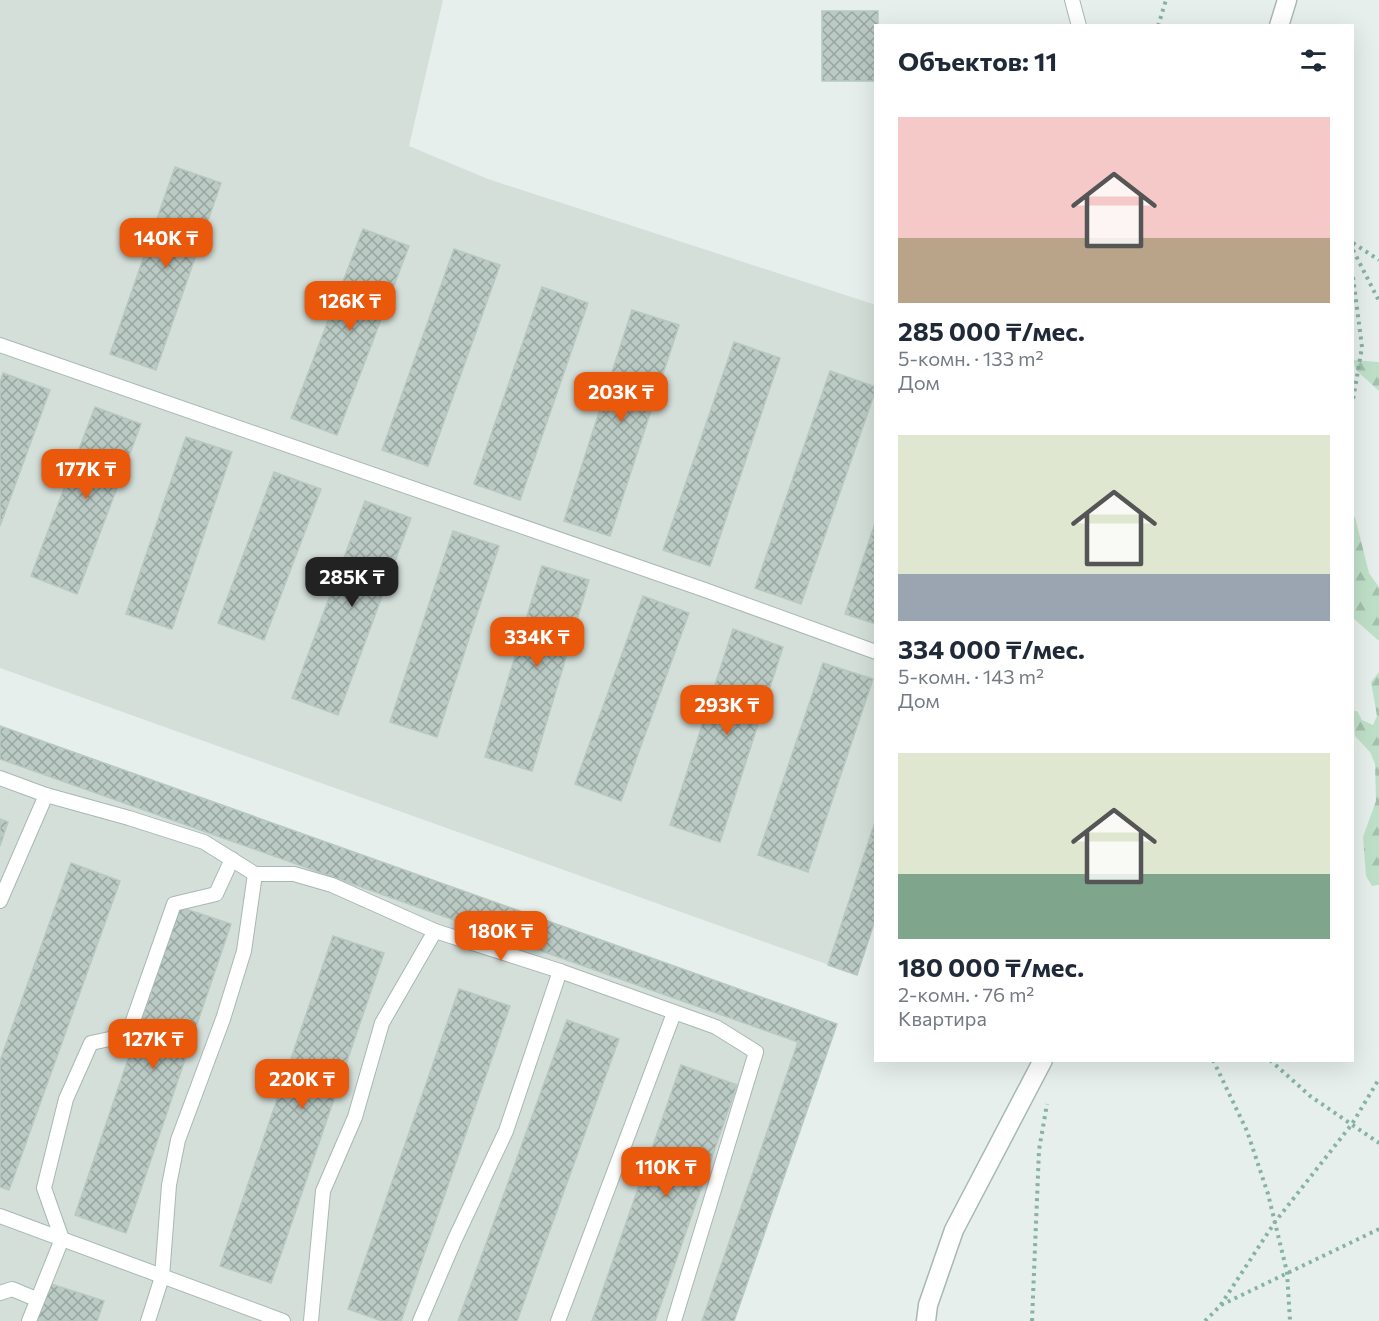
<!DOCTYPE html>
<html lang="ru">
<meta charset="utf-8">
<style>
:root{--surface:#fff;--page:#f6f6f7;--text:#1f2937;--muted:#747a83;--accent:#ea580c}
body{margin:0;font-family:Commissioner,sans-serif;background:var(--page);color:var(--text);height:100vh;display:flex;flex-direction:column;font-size:22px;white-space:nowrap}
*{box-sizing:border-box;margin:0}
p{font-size:20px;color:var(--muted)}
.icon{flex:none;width:33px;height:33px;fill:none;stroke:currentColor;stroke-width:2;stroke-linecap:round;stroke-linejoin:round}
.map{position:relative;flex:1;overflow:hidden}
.sheet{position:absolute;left:874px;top:24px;width:480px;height:1038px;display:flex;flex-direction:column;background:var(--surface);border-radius:0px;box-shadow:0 6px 24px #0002}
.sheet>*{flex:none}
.price{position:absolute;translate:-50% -51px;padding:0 14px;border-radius:12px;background:var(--accent);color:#fff;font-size:20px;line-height:39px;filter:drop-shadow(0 2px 3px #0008)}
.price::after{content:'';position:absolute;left:50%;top:36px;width:18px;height:14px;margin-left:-9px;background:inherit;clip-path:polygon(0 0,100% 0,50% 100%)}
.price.on{background:#222;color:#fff}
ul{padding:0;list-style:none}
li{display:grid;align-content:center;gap:12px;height:318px;padding:0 24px}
li span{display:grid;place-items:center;height:186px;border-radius:0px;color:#555}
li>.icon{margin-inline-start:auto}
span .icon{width:108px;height:108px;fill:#fffc;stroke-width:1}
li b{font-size:26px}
h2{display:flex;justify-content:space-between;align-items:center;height:72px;padding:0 24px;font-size:26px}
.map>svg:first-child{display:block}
.built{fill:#d4dfda}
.forest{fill:url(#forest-firs)}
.building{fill:url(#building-cross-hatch);stroke:#b8c9c2;stroke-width:1.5}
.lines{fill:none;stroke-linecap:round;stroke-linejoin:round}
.service-casing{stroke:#a8b8b2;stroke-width:16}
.minor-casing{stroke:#a8b8b2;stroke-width:21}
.path{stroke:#86b3a5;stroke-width:4;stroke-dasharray:3 4.5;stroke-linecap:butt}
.service{stroke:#fff;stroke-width:14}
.minor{stroke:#fff;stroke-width:18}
</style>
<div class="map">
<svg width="1379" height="1321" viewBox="0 0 1379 1321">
<defs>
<pattern id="forest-firs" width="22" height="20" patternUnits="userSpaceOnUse" patternTransform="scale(1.5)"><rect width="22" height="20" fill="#bfe0c8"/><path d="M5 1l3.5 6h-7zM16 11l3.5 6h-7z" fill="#a4c1ad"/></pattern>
<pattern id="building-cross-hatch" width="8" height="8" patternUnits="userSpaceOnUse" patternTransform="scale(1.5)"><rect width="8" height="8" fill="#bbcac4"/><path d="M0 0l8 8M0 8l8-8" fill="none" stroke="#98a6a0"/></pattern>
</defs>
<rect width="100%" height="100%" fill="#e6efeb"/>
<g class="built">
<path d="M0,0h443l-34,146 79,33 388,126v612l-19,58 -857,-307z"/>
<path d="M0,726l837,298 -103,297h-734z"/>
</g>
<g class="forest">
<path d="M1353,360l26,2v29l-23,-21z"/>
<path d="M1353,516l2,1 14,56 10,14v54l-26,-23z"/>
<path d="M1379,672v213l-7,1 -6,-10 -3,-39 13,-36 -1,-37 -5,-12 -15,-16 -2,-25h4l5,9 11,5 4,-9 -6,-34z"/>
</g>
<g class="building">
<path d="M822,11h56v15h-2v55h-54z"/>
<path d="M175,167l46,16 -65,187 -46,-16z"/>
<path d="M363,229l46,17 -72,189 -46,-17z"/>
<path d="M454,249l46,16 -72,201 -46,-16z"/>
<path d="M542,287l46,16 -68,197 -46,-16z"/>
<path d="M632,310l47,15 -69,211 -46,-15z"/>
<path d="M734,342l46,16 -70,208 -47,-16z"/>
<path d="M830,371l46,16v2l-75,215 -46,-16z"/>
<path d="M3,373l47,17 -50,136v-143z"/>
<path d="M95,407l46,17 -64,170 -46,-18z"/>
<path d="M186,437l46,15 -60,177 -46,-15z"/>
<path d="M274,472l47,17 -57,151 -46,-17z"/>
<path d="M365,501l46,17 -73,197 -46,-17z"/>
<path d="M876,520v104l-31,-10z"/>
<path d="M453,531l46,15 -62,191 -47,-15z"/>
<path d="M542,566l47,14 -57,191 -47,-14z"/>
<path d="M643,596l46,17 -68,188 -46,-17z"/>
<path d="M733,629l50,18 -63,195 -50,-17z"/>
<path d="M823,663l50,16 -65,193 -50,-17z"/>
<path d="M0,726l837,298 -103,297h-32l96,-279 -798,-283z"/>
<path d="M0,819l8,3 -8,24z"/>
<path d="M876,819v98l-19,58 -29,-10z"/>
<path d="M71,863l49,18 -111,309 -9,-3v-126z"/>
<path d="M180,907l51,17 -105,309 -51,-18z"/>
<path d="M333,936l51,17 -113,330 -51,-17z"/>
<path d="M459,989l51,17 -109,315h-19l-34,-12z"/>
<path d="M567,1020l52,19 -102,282h-59z"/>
<path d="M681,1065l56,20 -82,236h-63z"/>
<path d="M48,1283l56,18 -7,20h-62z"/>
</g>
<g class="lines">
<g class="service-casing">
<g id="service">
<path d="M1072,0l7,26"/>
<path d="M0,345l705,245 171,62"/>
<path d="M0,778l46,17 83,23 75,24 51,32h39l38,11 103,46 125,40 156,56 40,25 -82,269"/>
<path d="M0,901l46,-106"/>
<path d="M0,1216l283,105"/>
<path d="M0,1293l12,-4 24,10"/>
<path d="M29,1321l33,-82 -18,-51 22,-89 25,-56 37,-8 46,-131 42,-10 16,-35"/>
<path d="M148,1321l14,-44 7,-92 9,-45 45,-121 21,-68 11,-77"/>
<path d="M311,1321l12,-130 32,-74 27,-94 53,-92"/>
<path d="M420,1321l35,-82 51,-108 54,-160"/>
<path d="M558,1321l116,-308"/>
</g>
</g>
<g class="minor-casing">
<g id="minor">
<path d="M1279,26l8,-26"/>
<path d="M926,1321l2,-16 26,-75 89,-170"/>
</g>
</g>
<g class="path">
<path d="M1158,26l8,-26"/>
<path d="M1353,243l26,17"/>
<path d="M1353,250l26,51"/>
<path d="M1353,277l9,70 -9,53"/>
<path d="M1213,1060l34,71 21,63 19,78 3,49"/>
<path d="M1270,1060l40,36 69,47"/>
<path d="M1221,1305l158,-76"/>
<path d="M1032,1321l7,-171 8,-46"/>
<path d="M1205,1321l15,-15 55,-84 77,-98 27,-45"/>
</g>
<use href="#service" class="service"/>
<use href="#minor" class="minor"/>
</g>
</svg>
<b class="price" style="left:166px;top:269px">140K ₸</b>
<b class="price" style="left:350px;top:332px">126K ₸</b>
<b class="price" style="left:621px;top:423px">203K ₸</b>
<b class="price" style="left:86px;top:500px">177K ₸</b>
<b class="price on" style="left:352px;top:608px">285K ₸</b>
<b class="price" style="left:537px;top:668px">334K ₸</b>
<b class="price" style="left:727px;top:736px">293K ₸</b>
<b class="price" style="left:501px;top:962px">180K ₸</b>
<b class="price" style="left:153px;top:1070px">127K ₸</b>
<b class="price" style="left:302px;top:1110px">220K ₸</b>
<b class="price" style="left:666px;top:1198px">110K ₸</b>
<section class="sheet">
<h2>Объектов: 11<svg class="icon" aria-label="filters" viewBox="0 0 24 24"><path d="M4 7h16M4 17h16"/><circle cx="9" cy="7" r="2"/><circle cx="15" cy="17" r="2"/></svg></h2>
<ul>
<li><span style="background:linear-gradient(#f6c9c9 65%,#b9a48a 0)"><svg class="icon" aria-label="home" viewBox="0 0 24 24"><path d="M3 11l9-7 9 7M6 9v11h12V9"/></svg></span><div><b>285 000 ₸/мес.</b><p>5-комн. · 133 m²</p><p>Дом</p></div></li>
<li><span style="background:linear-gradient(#dfe7d0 75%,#9aa5b1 0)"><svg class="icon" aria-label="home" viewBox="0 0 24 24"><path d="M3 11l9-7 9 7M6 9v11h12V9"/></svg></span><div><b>334 000 ₸/мес.</b><p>5-комн. · 143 m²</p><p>Дом</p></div></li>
<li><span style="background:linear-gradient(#dfe7d0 65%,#7fa58c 0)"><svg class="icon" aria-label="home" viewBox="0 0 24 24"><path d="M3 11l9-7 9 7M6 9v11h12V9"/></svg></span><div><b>180 000 ₸/мес.</b><p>2-комн. · 76 m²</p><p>Квартира</p></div></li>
</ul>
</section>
</div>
